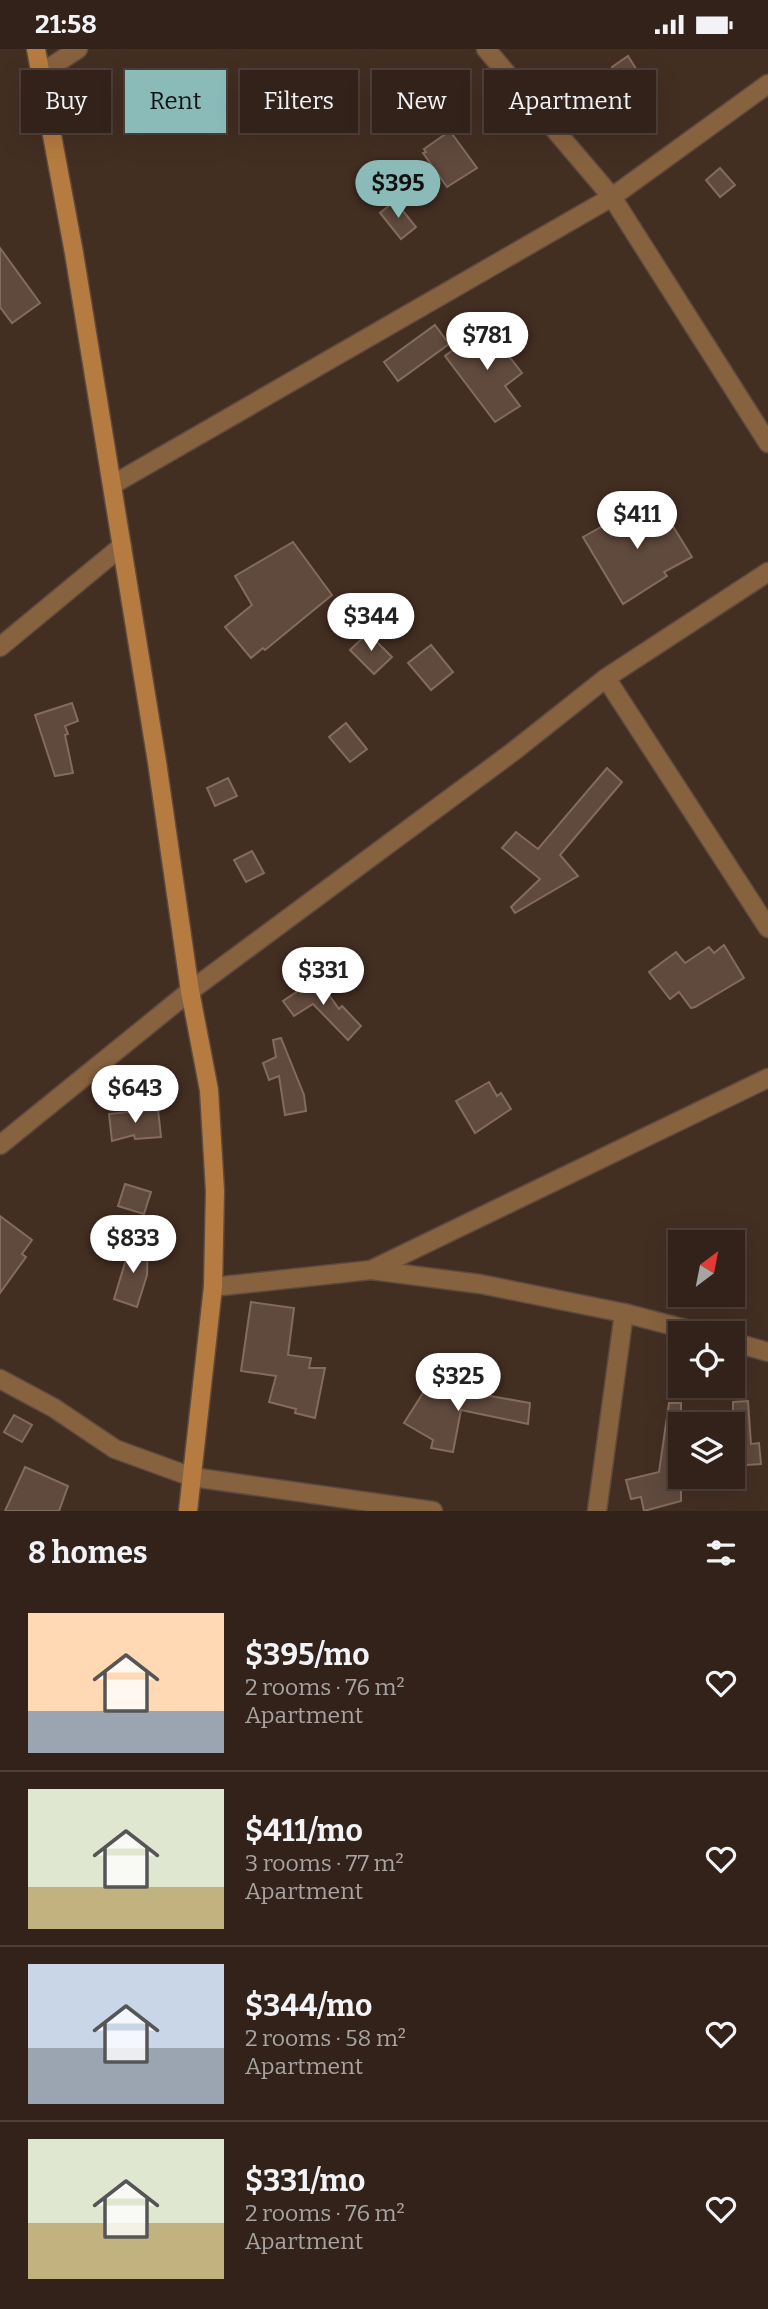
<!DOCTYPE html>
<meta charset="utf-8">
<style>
:root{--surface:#32221a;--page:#3a2a23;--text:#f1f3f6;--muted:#a8a4a2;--line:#4d3f39;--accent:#8bbbb9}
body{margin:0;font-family:Bitter,serif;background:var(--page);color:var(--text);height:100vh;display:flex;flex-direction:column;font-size:26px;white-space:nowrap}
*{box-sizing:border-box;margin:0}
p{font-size:23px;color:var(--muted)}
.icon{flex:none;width:38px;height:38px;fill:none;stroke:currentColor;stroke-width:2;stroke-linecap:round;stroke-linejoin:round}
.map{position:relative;height:1462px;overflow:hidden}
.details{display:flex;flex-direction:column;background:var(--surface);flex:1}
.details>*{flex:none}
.top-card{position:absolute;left:21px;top:21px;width:726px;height:63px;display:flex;gap:14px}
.needle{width:46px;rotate:32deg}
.tools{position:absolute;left:668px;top:1181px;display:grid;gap:14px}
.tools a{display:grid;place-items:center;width:77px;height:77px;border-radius:0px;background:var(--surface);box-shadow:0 7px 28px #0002,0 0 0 2px var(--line);font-size:35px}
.price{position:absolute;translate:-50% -60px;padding:0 16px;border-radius:24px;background:#fff;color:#222;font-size:23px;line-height:46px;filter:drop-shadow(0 2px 4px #0008)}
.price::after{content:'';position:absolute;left:50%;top:42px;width:21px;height:16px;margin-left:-10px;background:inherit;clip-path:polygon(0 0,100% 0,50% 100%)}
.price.current{background:var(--accent);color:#111}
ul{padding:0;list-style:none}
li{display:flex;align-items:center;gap:21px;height:175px;padding:0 28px}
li+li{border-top:2px solid var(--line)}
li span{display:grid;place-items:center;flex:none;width:196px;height:140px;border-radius:0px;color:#555}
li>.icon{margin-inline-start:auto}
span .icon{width:84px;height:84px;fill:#fffc;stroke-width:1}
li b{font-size:30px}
h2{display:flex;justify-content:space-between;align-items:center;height:84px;padding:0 28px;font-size:30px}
.pill{padding:0 24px;border-radius:0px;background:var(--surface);box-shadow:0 7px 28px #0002,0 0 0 2px var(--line);font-size:24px;line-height:63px}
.pill.current{background:var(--accent);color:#111}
.status{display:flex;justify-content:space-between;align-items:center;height:49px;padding:0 35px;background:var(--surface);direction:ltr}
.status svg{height:19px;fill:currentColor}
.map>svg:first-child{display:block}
.building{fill:#60493d;stroke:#846b5e;stroke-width:2}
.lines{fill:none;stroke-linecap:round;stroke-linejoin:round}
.street-casing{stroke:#5e4a3f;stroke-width:21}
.secondary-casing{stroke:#5e4a3f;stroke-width:21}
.street{stroke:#87623f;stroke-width:18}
.secondary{stroke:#b67b40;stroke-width:18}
</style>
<div class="status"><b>21:58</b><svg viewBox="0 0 49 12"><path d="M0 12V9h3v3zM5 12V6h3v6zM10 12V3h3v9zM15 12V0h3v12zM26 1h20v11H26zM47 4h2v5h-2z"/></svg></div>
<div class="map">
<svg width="768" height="1462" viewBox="0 0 768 1462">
<rect width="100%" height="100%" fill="#432e22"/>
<g class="building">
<path d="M628,7l10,16 -16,11 -10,-16z"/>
<path d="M450,82l27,37 -30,19 -24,-34 3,-1 -2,-3z"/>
<path d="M720,119l15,17 -15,12 -14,-17z"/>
<path d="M395,152l21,26 -15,12 -21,-26z"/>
<path d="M0,199l40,55 -28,20 -12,-16z"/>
<path d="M435,276l14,19 -51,37 -14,-19z"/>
<path d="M485,276l37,48 -17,13 15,20 -25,16 -50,-66z"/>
<path d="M658,453l34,55 -28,15 3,4 -44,28 -40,-67 45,-25 4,7z"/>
<path d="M293,493l39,53 -67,55 -2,-2 -12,10 -26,-31 27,-22 -17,-29z"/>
<path d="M368,584l24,24 -18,17 -24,-24z"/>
<path d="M431,596l22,27 -22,18 -23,-27z"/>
<path d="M72,654l6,18 -13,5 3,8 -3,1 8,38 -18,3 -20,-61z"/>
<path d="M346,674l21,26 -17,13 -21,-25z"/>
<path d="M607,719l15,14 -62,73 18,21 -63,37 -4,-6 29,-28 -38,-31 14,-16 22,17z"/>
<path d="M228,729l9,18 -22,10 -8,-18z"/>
<path d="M252,802l12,22 -18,9 -12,-22z"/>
<path d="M724,896l20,33 -49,29 -4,1 -12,-16 -9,7 -21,-27 27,-20 9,11 24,-16 5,6z"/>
<path d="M317,929l22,31 3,-3 19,20 -13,14 -35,-36 -19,12 -11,-15z"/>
<path d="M281,989l23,57 2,16 -21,4 -6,-39 -10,4 -6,-17 13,-6 -3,-17z"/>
<path d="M489,1033l8,14 4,-3 10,16 -36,24 -19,-32z"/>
<path d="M158,1060l3,28 -26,2 -1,-4 -22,6 -3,-27z"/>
<path d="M125,1135l26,8 -7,22 -26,-8z"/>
<path d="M0,1167l32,24 -10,14 4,3 -26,36z"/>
<path d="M130,1194l18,1 -1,31 -10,32 -23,-8 13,-43 2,1z"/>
<path d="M251,1253l43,6 -6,47 23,3 -2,10h16l-10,50 -20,-5 1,-4 -27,-7 7,-26 -35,-5z"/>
<path d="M428,1336l102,18 -2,21 -67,-14 -8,42 -22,-4 2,-8 -29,-17z"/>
<path d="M748,1352l3,43 8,-1 2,21 -28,2v-64z"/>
<path d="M669,1354h12v98l-37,10 -3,-14 -10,2 -5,-19 33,-8z"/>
<path d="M14,1366l18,10 -10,17 -18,-10z"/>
<path d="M25,1418l43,19 -9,25h-54z"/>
</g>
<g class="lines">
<g class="street-casing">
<g id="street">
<path d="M486,0l126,148 156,246"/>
<path d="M40,25l38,-25"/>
<path d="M112,436l500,-288 156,-113"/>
<path d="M0,598l122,-101"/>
<path d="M606,629l162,250"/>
<path d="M0,1096l190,-154 324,-240 92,-73 162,-106"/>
<path d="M371,1221l109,14 144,29 77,20"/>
<path d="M213,1238l158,-17 397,-192"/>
<path d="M733,1293l35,10"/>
<path d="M0,1330l54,29 61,41 77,28 241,34"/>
<path d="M597,1462l27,-198"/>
</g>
</g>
<g class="secondary-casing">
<path id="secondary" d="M36,0l38,204 83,509 33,229 19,99 6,101 -2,96 -25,224"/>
</g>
<use href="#street" class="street"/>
<use href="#secondary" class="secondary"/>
</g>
</svg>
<div class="tools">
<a><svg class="needle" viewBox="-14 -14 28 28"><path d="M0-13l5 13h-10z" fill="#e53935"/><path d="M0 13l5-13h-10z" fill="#a8a4a2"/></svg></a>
<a><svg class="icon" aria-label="locate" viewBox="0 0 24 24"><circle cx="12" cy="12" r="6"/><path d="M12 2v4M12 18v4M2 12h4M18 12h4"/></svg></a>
<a><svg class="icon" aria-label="layers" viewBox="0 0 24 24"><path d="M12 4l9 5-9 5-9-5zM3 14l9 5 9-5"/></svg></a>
</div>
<b class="price current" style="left:398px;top:171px">$395</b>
<b class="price" style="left:487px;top:323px">$781</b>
<b class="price" style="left:637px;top:502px">$411</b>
<b class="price" style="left:371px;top:604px">$344</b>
<b class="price" style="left:323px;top:958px">$331</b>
<b class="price" style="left:135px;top:1076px">$643</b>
<b class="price" style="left:133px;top:1226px">$833</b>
<b class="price" style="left:458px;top:1364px">$325</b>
<div class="top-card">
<a class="pill">Buy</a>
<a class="pill current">Rent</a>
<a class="pill">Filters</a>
<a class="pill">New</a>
<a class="pill">Apartment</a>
</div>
</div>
<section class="details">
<h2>8 homes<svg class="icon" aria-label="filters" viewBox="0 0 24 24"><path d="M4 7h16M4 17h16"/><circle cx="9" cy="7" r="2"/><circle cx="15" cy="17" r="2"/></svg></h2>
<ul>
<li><span style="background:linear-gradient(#ffd9b3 70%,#9aa5b1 0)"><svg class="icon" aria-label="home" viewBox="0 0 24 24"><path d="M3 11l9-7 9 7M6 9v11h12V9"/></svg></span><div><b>$395/mo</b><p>2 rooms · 76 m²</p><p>Apartment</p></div><svg class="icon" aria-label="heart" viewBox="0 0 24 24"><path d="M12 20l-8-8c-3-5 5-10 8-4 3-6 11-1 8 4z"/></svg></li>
<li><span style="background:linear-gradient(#dfe7d0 70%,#c2b280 0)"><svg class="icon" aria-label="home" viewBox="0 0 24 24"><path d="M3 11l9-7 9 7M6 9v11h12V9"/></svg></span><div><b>$411/mo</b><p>3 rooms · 77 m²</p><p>Apartment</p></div><svg class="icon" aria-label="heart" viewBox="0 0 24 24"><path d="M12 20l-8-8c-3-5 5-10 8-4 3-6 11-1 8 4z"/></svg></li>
<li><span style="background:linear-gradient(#c9d6e8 60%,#9aa5b1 0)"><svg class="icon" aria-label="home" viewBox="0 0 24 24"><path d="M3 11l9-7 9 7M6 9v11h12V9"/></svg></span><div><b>$344/mo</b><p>2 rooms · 58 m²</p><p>Apartment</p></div><svg class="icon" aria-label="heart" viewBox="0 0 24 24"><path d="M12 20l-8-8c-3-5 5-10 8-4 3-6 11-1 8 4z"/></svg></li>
<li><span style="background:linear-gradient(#dfe7d0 60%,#c2b280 0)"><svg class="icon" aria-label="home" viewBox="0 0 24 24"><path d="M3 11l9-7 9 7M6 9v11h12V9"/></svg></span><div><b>$331/mo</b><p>2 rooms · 76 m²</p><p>Apartment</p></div><svg class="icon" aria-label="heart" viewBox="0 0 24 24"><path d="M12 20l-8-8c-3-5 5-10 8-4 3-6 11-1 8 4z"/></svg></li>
</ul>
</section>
